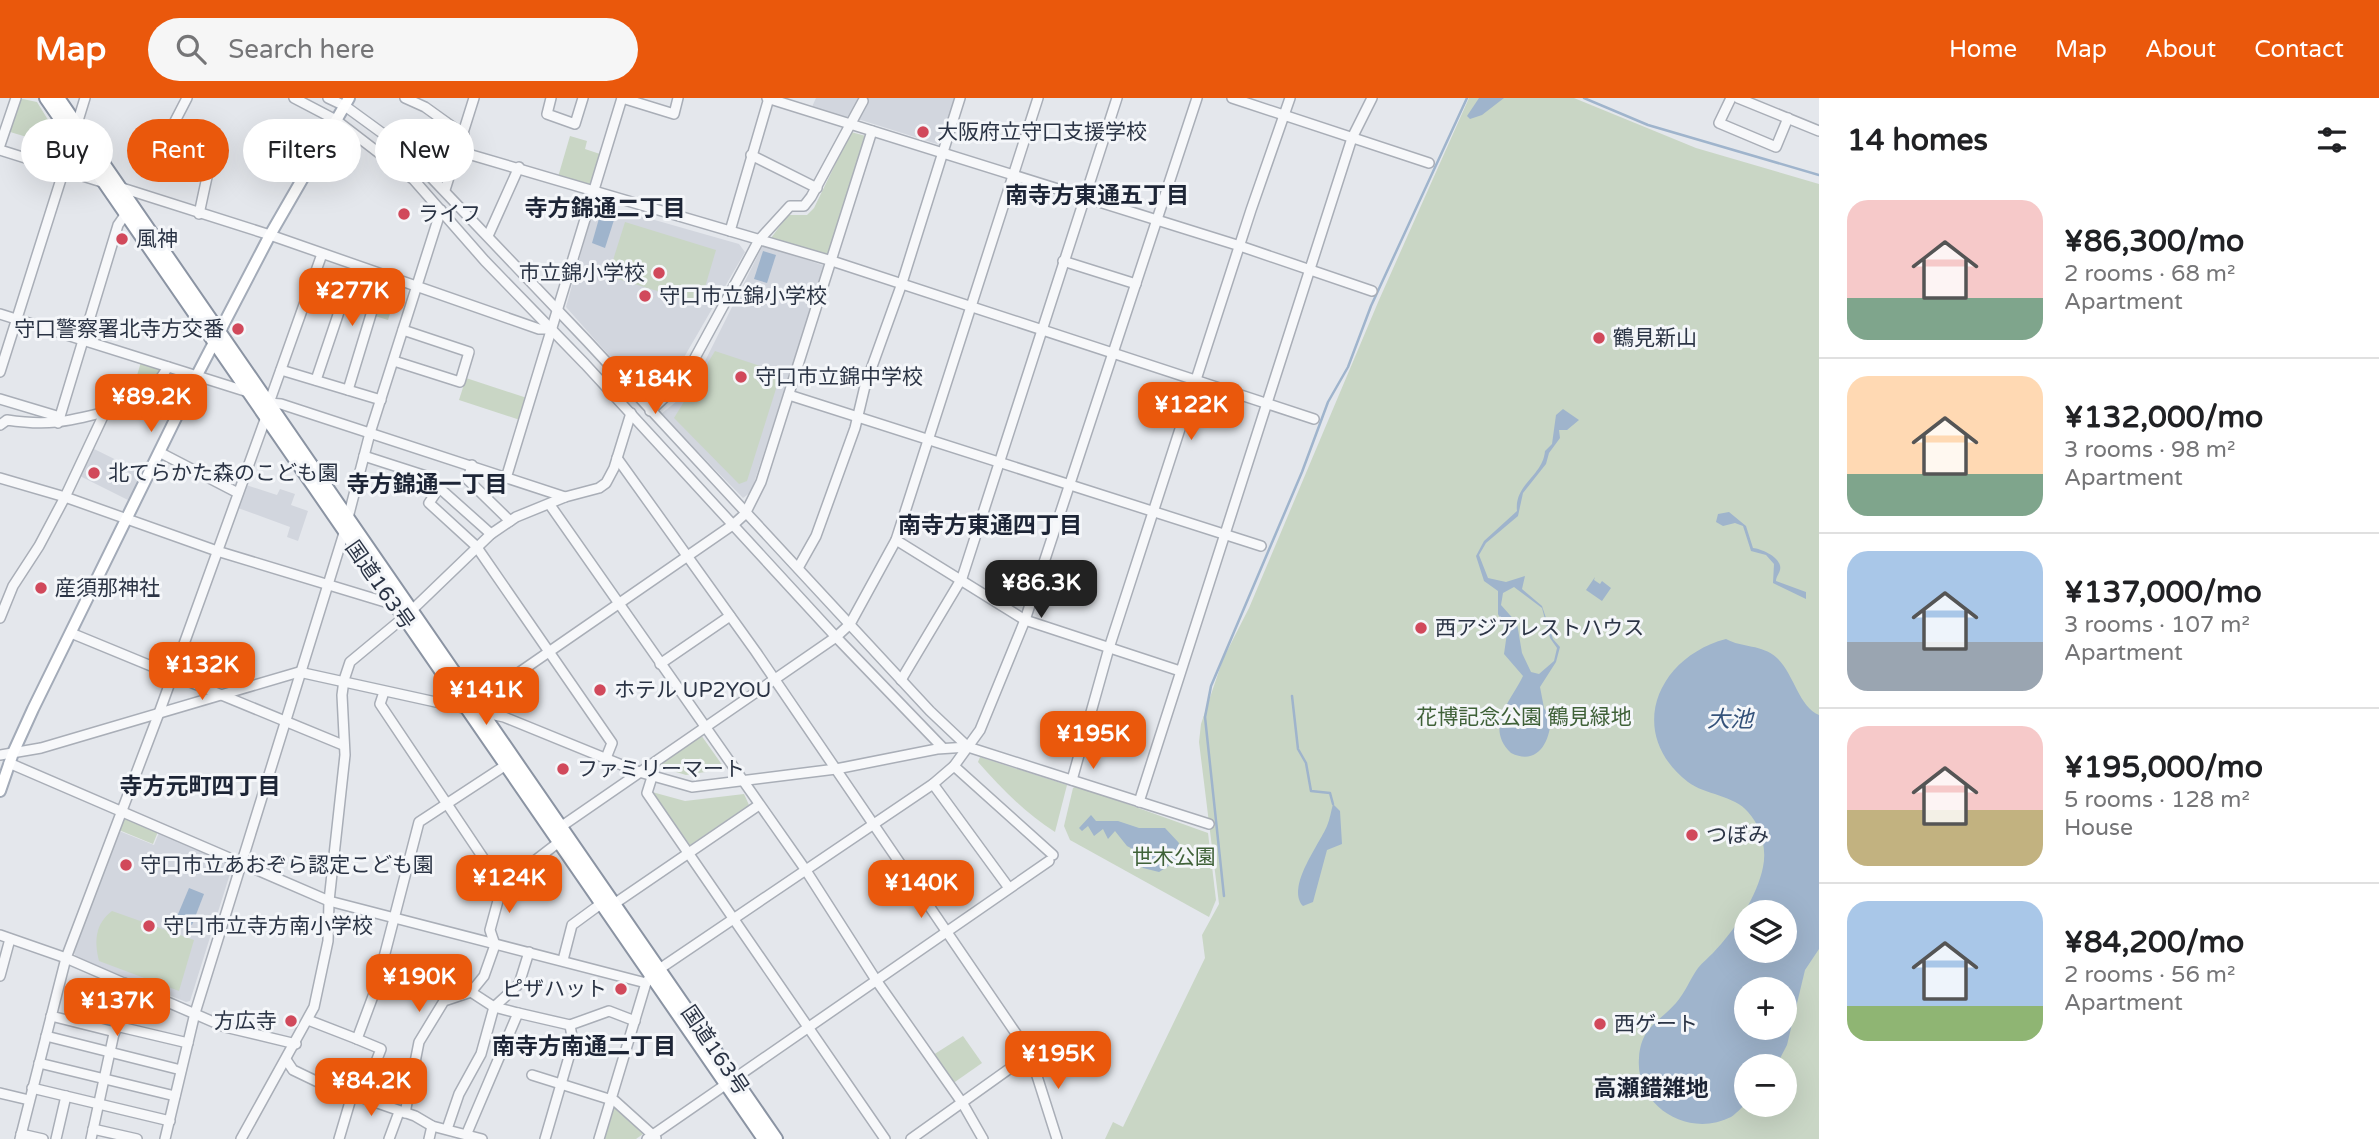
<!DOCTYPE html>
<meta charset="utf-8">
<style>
:root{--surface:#fff;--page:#f6f6f6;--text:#202124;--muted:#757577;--line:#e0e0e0;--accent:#ea580c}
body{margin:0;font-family:"Varela Round","Noto Sans JP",sans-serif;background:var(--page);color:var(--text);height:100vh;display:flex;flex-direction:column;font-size:26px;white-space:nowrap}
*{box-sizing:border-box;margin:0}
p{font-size:23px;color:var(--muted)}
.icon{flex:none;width:38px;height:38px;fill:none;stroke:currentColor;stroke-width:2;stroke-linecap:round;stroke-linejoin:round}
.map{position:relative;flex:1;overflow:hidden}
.sheet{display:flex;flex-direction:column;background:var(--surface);width:560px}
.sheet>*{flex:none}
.banner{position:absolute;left:21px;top:21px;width:665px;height:63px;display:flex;gap:14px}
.buttons{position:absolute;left:1734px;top:802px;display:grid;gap:14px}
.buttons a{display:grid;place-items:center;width:63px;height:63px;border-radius:50%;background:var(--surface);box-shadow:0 7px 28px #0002;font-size:35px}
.price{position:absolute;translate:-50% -60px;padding:0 16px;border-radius:14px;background:var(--accent);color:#fff;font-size:23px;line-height:46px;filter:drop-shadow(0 2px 4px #0008)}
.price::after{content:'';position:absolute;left:50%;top:42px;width:21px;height:16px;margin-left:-10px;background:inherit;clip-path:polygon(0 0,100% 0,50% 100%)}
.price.active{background:#222;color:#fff}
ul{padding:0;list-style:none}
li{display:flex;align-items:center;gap:21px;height:175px;padding:0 28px}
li+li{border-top:2px solid var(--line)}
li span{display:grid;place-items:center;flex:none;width:196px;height:140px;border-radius:21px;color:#555}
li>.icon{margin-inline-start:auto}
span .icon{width:84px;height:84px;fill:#fffc;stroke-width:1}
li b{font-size:30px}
h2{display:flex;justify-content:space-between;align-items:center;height:84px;padding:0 28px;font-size:30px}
.chip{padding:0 24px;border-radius:32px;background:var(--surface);box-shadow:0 7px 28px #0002;font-size:24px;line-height:63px}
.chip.active{background:var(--accent);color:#fff}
header{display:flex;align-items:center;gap:42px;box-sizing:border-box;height:98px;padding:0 35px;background:var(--accent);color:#fff}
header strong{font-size:33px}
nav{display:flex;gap:38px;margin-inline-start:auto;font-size:24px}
.search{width:490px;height:63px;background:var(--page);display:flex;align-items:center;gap:18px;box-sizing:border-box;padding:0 24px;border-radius:38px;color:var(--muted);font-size:26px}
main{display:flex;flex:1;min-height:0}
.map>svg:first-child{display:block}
.built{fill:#d2d6de}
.green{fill:#c9d6c5;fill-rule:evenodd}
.water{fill:#9fb4cc;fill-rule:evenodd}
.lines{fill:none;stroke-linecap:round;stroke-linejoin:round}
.stream{stroke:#9fb4cc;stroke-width:2.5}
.minor-casing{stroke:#a9aeb7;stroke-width:12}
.major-casing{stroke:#a3abb8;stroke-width:14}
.highway-casing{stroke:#8b94a3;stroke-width:16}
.minor{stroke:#f7f8fa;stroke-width:9}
.major{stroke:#fff;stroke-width:10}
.highway{stroke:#fff;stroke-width:12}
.poi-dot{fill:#d1495b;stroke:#f4f6f9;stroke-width:2.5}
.labels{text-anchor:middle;stroke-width:6;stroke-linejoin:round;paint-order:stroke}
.poi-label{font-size:21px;fill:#2b3445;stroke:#f4f6f9;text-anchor:start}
.street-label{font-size:21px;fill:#2b3445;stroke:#f4f6f9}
.park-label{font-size:21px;fill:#3f6138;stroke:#f4f6f9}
.neighbourhood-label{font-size:23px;font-weight:bold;fill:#1d2536;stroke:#f4f6f9}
.water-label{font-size:23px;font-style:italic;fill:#34527a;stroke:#f4f6f9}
</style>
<header>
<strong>Map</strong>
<div class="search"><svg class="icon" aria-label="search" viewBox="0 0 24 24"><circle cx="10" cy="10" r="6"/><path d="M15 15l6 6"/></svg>Search here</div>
<nav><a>Home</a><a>Map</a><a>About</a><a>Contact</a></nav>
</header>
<main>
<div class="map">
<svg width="1819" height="1041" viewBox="0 0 1819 1041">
<rect width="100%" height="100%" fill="#e4e7ec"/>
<g class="built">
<path d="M816,0h143l-15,46 -4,1 -79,-25 -16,1 -34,-12z"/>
<path d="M595,105l144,41 6,8 -62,107 -19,30 -9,7 -9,1 -80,-90z"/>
<path d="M763,147l62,21 -74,226 -8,6 -82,-84 16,-13 27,-38z"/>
<path d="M92,350l51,25 -13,28 -52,-26z"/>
<path d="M246,387l31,10 3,-6 15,5 -4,11 17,6 -10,30 -11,-4 3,-10 -52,-19z"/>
<path d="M160,732l74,31 -44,140 -4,1 -110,-45 -2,-4 45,-122 35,14z"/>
</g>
<g class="green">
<path d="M18,0l19,4 29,47 -59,-18z"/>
<path d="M1469,0h105l122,50 123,36v955h-714l8,-17 10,5 82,-169 -3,-23 17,-31 -20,-162 2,-18 22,-65 26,-51 130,-308zM1746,814h39v38h-39zM1746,891h39v38h-39zM1746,968h39v38h-39z"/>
<path d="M851,34l15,4 -38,119 -57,-17 17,-23h19l7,-7z"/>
<path d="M570,38l17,5 -2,8 15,5 -9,32 -33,-9z"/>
<path d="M625,124l91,28 -16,54 -92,-28z"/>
<path d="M386,183l13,4 -11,35 -13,-4z"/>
<path d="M715,253l66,22 -34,108 -8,3 -65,-66z"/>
<path d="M141,264l20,7 -13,22 -13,-9z"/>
<path d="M466,280l61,20 -7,22 -61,-20z"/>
<path d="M701,637l24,34 -39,6 -30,-9z"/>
<path d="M980,659l87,28 -12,47c-30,-19 -54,-44 -77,-70z"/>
<path d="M1077,688l131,47 8,67 -7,17 -139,-77 -6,-14 9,-38z"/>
<path d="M652,694l33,9 59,-7 5,11 -59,40z"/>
<path d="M125,720l34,11 -6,15 -34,-14z"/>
<path d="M112,813l82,29 -15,51 -80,-30c-5,-20 -4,-37 13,-50z"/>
<path d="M401,871l27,11 -8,18 -26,-11z"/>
<path d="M108,883l9,5 4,6 -4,13 -13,-3z"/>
<path d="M963,938l19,27 -30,21 -19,-29z"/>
<path d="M612,1007l4,1 27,28 -7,5h-34z"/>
</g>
<g class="water">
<path d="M1479,0h25l-22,17 -12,4 -3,-3z"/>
<path d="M600,117l14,5 -9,28 -13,-5z"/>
<path d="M763,153l13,4 -9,28 -13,-4z"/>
<path d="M1563,311l16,11 -12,10h-8l1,8 -11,15 -3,11 -23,29 -5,23 -32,27 -7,12 9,23 18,4 19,-6 -3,13 20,17 11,33 7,8 -4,15 -16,25 4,21 7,10c-1,24 -13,48 -40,35 -27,-26 0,-52 12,-77l-19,-22 3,-21 -9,-19v-23l-14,-10 -8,-25 8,-15 33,-30c-3,-27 26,-35 28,-60l7,-7 4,-29zM1514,489l28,21 8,30 7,10 -3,13 -15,13 -8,-2 -9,-19 -5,-30 -16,-18 2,-12z"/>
<path d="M1729,414l17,14 7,22c9,1 30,10 27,22 -1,4 -4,7 -4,11l30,11v7l-33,-16 1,-19 -8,-9 -15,-4 -8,-25 -8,-3 -12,3 -7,-4 2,-8z"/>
<path d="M1595,479l-1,3 6,4 2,-3 9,7 -9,13 -16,-11z"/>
<path d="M1726,541c16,9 36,5 51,19 17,16 22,49 42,57v234l-14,21 -18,75 -11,21h-30v37c-4,4 -10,11 -15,14 -43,22 -96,-11 -92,-59 2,-31 19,-35 37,-55 9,-10 14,-24 22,-35 5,-6 10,-10 15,-15 22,-23 44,-56 50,-86 4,-18 -2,-41 -15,-55 -14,-17 -43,-17 -60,-30 -63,-49 -31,-125 38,-143zM1746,814h39v38h-39zM1746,891h39v38h-39z"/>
<path d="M1333,706l7,7 2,33 -15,6 -14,52 -10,4c-17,-19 16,-61 24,-80 3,-7 4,-15 6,-22z"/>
<path d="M1091,717l5,6h22l21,7h26l14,15 -4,19 -16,10 -16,-4 -8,-10 3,-6 -11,-6 -12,-15 -7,8 -5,-10 -9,7 -6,-10 -6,5 -3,-3z"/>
<path d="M189,790l15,6 -12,31 -16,-6z"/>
</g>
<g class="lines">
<g class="stream">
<path d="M1584,0l64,27 171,50"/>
<path d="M1292,598l6,53 8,14 5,28 19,2 3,11"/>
<path d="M1224,798l-19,-179 6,-31 91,-214 26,-70 20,-35 23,-61 96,-208"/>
</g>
<g class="minor-casing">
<g id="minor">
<path d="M187,0l-31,60 51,19"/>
<path d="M294,0l42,22 78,60 71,81 100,103 251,273 107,111"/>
<path d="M328,0l17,8 59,43 183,192 343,370 38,36"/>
<path d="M405,0l20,9 39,28"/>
<path d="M551,0l-4,16 28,10 8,-26"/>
<path d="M622,0l52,16 4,-16"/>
<path d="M767,0l473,148 132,45"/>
<path d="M1232,0l197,65"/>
<path d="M1731,0l-12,25 57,24 12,-29"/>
<path d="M1738,0l81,33"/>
<path d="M77,26l8,-26"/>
<path d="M172,28l47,20 -12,31 -8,37"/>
<path d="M0,47l16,-47"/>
<path d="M0,52l105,33"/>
<path d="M458,53l374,110 482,158"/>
<path d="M751,57l66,33"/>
<path d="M119,89l151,48 269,94h13"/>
<path d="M445,92l29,-92"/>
<path d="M730,133l39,-133"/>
<path d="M488,138l31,-69"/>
<path d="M322,156l-53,149 12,1 284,93"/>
<path d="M1063,163l73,23"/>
<path d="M313,186l32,10"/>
<path d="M0,216l248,78"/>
<path d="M394,263l66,21 9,-30 -66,-22"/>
<path d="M281,272l100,30"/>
<path d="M0,274l74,-234"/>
<path d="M316,282l29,-86 30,11"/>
<path d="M348,292l35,-115"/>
<path d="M789,297l472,151"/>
<path d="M0,301l60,18"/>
<path d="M650,313l27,-25 13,-19 69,-127 31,-34h14l7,-9 52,-96"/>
<path d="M58,325l60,-198 7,-10"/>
<path d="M0,327l7,-5c40,6 59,2 98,-8"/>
<path d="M159,354l79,41"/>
<path d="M364,358l62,20 65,58"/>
<path d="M617,360l139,194 274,402 27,85"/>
<path d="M472,367l-4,15 42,41"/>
<path d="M507,377l115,-377"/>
<path d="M0,380l65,19 152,54 178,54"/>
<path d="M439,390l-10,15 47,43 136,197 -6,15"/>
<path d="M550,407l255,364 71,111 87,124 20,35"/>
<path d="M896,442l129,80 155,51"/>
<path d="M798,470l18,-32 39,-108 10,-42 36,-100 59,-188"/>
<path d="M411,513l80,-77 25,-17 49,-20 34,-9 7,-5 8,-15 17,-55"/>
<path d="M0,520l13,-32 26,-40 26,-49 40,-85c31,-8 46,-17 63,-45"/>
<path d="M71,535l272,112"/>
<path d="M660,566l70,-48"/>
<path d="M901,582l61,-102 155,-480"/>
<path d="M384,594l-4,12 122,182"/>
<path d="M472,607l262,-181 11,-10 16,-32 111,-351"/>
<path d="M0,657l41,-7 258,-76 205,45 135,55 53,15 144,-18 101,-20 31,-2 241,77"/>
<path d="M9,665l320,138 317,82 6,-9 281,-190 21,-18 26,-36 45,-110 172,-522"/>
<path d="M954,668l99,89"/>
<path d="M652,679l-5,16 238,346"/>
<path d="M1072,682l37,-132 142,-438 39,-112"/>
<path d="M933,686l76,104"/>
<path d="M1139,704l213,-664 20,-40"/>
<path d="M614,806l145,-99"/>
<path d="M0,837l66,23 159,69 71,17"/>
<path d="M563,862l9,-35 30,-22"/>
<path d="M0,878l10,-37"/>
<path d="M471,894l23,15 24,6"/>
<path d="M51,918l64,16"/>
<path d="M308,922l49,19"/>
<path d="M116,928l72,17"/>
<path d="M46,938l135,34"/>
<path d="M287,963l6,9 27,13 95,33 17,10 50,13"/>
<path d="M39,965l136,33"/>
<path d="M532,977l83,26 41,37"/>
<path d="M32,990l138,33"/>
<path d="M0,995l29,7"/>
<path d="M362,1000l19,-49 -24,-10 19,-51 43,-166 87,-57"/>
<path d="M405,1015l14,-71 25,-41 27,-9 13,-16 11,-31 -5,-15 12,-44 57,-44 3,-16 274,-189 14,-13 46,-84 142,-442"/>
<path d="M93,1031l44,10"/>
<path d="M447,1031l12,-35 22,-40 13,-47 25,-23 10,-32"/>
<path d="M467,1035l51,-120 52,12 39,-14 26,10"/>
<path d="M21,1036l22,5"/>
<path d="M20,1041l46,-181 93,-245 107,-296"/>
<path d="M56,1041l10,-43"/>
<path d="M91,1041l34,-156"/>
<path d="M165,1041l30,-126 149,-480 26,-100 71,-223"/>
<path d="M241,1041l73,-132 14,-66 1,-40 16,-146 -3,-60 2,-15 6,-18 53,-44"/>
<path d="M339,1041l13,-44"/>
<path d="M389,1041l10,-27"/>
<path d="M429,1041l3,-13"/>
<path d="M545,1041l28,-96 -3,-18"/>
<path d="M599,1041l47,-156"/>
<path d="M647,1041l402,-278"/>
<path d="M911,1041l119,-85"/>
</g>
</g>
<g class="major-casing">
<path id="major" d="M0,693l13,-38 20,-44 163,-332 74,-142 79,-137"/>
</g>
<g class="highway-casing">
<g id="highway">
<path d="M46,0l718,1041"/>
<path d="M58,0l718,1041"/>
</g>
</g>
<use href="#minor" class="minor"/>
<use href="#major" class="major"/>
<use href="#highway" class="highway"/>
</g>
<g class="poi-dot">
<circle cx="923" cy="34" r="7"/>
<circle cx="404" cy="116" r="7"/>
<circle cx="122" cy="141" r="7"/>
<circle cx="659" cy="175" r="7"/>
<circle cx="645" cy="198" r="7"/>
<circle cx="238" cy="231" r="7"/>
<circle cx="1599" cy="240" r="7"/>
<circle cx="741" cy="279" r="7"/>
<circle cx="94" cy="375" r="7"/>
<circle cx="41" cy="490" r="7"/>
<circle cx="1421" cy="530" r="7"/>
<circle cx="600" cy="592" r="7"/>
<circle cx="563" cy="671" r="7"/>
<circle cx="1692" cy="737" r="7"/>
<circle cx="126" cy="767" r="7"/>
<circle cx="149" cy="828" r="7"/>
<circle cx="621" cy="891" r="7"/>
<circle cx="291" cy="923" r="7"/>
<circle cx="1600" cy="926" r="7"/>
</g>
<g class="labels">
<g class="poi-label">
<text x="937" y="41">大阪府立守口支援学校</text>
<text x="418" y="123">ライフ</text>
<text x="136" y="148">風神</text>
<text x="645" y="182" text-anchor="end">市立錦小学校</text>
<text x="659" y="205">守口市立錦小学校</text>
<text x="224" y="238" text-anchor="end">守口警察署北寺方交番</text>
<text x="1613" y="247">鶴見新山</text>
<text x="755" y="286">守口市立錦中学校</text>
<text x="108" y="382">北てらかた森のこども園</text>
<text x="55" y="497">産須那神社</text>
<text x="1435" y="537">西アジアレストハウス</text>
<text x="614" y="599">ホテル UP2YOU</text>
<text x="577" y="678">ファミリーマート</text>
<text x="1706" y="744">つぼみ</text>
<text x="140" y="774">守口市立あおぞら認定こども園</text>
<text x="163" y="835">守口市立寺方南小学校</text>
<text x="607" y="898" text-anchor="end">ピザハット</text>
<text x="277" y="930" text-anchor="end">方広寺</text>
<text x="1614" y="933">西ゲート</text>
</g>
<g class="street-label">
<text transform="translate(380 487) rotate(55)" y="7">国道163号</text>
<text transform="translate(715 952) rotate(56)" y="7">国道163号</text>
</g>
<g class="park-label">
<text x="1524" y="626">花博記念公園 鶴見緑地</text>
<text x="1174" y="766">世木公園</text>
</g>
<g class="neighbourhood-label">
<text x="1097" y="105">南寺方東通五丁目</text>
<text x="605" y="118">寺方錦通二丁目</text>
<text x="427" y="394">寺方錦通一丁目</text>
<text x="990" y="435">南寺方東通四丁目</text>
<text x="200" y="696">寺方元町四丁目</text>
<text x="584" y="956">南寺方南通二丁目</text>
<text x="1651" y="998">高瀬錯雑地</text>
</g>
<g class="water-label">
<text x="1730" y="629">大池</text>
</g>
</g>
</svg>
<div class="buttons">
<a><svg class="icon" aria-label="layers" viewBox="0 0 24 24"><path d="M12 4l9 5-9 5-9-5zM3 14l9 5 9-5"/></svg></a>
<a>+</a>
<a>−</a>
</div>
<b class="price" style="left:352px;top:230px">¥277K</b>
<b class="price" style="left:655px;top:318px">¥184K</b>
<b class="price" style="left:151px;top:336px">¥89.2K</b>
<b class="price" style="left:1191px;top:344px">¥122K</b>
<b class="price active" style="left:1041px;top:522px">¥86.3K</b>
<b class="price" style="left:202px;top:604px">¥132K</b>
<b class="price" style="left:486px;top:629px">¥141K</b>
<b class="price" style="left:1093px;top:673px">¥195K</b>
<b class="price" style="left:509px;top:817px">¥124K</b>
<b class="price" style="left:921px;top:822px">¥140K</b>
<b class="price" style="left:419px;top:916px">¥190K</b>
<b class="price" style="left:117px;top:940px">¥137K</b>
<b class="price" style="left:1058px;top:993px">¥195K</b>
<b class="price" style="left:371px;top:1020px">¥84.2K</b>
<div class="banner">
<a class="chip">Buy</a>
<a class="chip active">Rent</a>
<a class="chip">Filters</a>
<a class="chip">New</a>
</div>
</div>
<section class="sheet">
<h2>14 homes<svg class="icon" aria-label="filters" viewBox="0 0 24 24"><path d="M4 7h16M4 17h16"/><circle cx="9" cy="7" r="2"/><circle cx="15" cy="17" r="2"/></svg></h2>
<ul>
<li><span style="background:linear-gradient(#f6c9c9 70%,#7fa58c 0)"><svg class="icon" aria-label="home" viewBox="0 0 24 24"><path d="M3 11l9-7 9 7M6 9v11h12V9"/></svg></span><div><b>¥86,300/mo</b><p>2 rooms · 68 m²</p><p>Apartment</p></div></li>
<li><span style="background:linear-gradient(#ffd9b3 70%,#7fa58c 0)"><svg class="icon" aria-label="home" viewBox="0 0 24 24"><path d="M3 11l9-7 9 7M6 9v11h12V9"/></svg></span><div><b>¥132,000/mo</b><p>3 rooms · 98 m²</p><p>Apartment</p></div></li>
<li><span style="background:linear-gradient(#a9c7e8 65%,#9aa5b1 0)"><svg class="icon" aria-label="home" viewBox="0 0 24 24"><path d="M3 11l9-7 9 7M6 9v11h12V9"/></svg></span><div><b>¥137,000/mo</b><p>3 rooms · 107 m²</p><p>Apartment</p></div></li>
<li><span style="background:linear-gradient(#f6c9c9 60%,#c2b280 0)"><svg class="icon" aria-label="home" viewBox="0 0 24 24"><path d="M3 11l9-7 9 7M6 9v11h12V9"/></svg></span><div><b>¥195,000/mo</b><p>5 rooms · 128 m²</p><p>House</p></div></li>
<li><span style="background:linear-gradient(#a9c7e8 75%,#8fb573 0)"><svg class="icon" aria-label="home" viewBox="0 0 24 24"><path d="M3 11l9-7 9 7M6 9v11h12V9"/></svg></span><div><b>¥84,200/mo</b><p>2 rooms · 56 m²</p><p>Apartment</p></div></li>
</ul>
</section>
</main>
